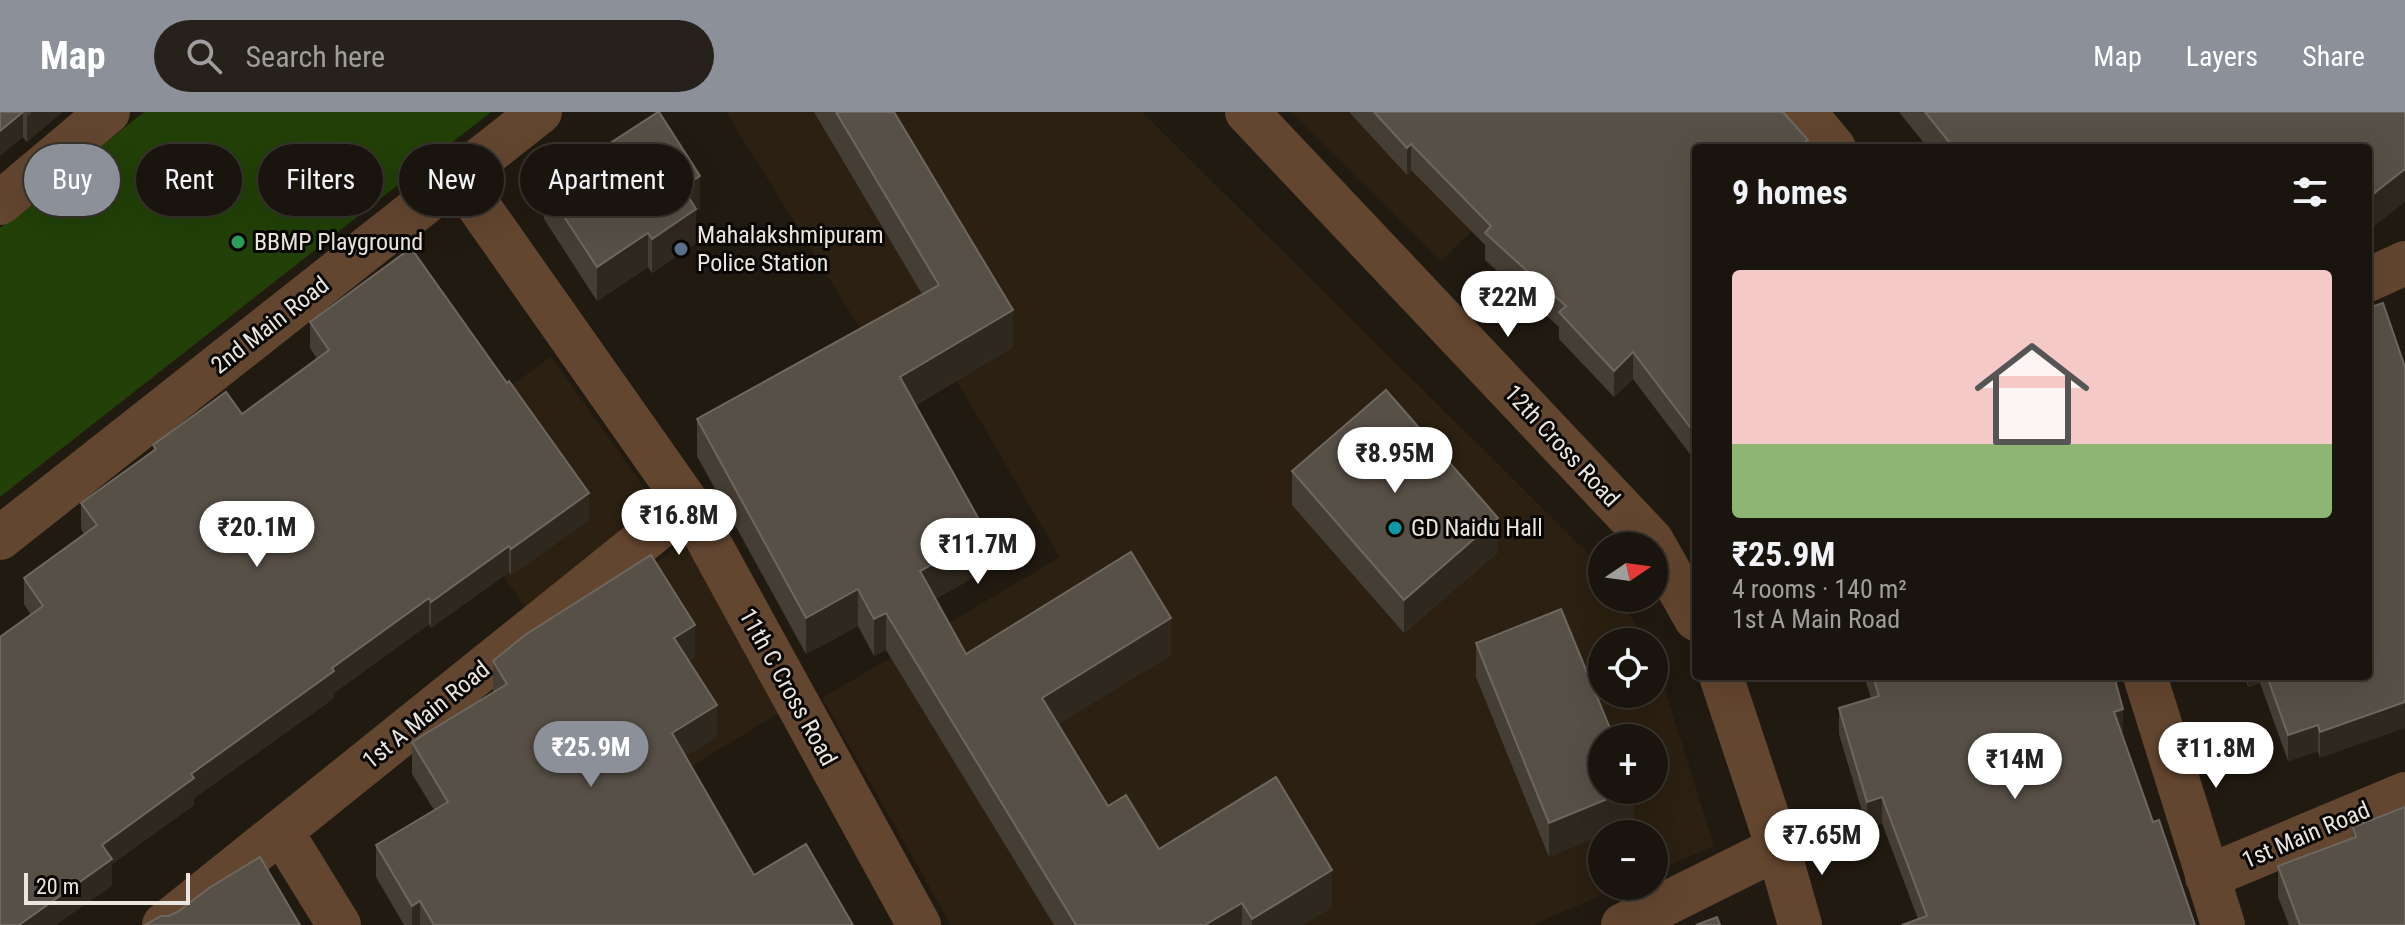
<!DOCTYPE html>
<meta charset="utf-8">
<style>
:root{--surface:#19140d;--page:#26211b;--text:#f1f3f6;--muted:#9f9e9d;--line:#37332e;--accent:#8c9099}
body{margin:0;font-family:"Roboto Condensed",sans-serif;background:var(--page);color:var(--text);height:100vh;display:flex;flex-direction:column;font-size:30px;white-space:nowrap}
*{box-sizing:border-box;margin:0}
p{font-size:26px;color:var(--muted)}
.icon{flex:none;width:44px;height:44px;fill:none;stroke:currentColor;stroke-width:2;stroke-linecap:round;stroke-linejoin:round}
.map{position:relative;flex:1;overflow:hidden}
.sheet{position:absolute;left:1692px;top:32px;width:680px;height:536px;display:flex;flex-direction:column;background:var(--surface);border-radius:8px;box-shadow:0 8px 32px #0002,0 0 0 2px var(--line)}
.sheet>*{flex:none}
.guide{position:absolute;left:24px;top:32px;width:760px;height:72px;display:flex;gap:16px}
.needle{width:52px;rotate:77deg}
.tools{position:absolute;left:1588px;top:420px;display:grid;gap:16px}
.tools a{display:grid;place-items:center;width:80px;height:80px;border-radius:50%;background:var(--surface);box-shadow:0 8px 32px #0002,0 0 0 2px var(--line);font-size:40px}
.scale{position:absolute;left:24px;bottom:20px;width:166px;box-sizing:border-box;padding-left:8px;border:4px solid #eae5de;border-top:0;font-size:22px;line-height:28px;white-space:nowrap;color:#eae5de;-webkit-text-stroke:6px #080603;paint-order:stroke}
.price{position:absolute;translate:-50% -68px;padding:0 18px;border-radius:28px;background:#fff;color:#222;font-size:26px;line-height:52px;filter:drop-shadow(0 2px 4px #0008)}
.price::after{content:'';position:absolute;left:50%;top:48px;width:24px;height:18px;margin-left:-12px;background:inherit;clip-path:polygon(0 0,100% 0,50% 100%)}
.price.selected{background:var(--accent);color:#fff}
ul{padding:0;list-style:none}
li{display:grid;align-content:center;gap:16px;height:424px;padding:0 40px}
li span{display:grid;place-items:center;height:248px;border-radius:8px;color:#555}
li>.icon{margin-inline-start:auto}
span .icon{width:144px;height:144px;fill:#fffc;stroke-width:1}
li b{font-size:34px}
h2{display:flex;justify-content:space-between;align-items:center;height:96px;padding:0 40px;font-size:34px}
.chip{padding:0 28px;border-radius:36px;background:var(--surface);box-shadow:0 8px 32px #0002,0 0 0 2px var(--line);font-size:28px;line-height:72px}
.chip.selected{background:var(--accent);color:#fff}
header{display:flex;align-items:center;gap:48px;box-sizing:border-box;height:112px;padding:0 40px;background:var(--accent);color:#fff}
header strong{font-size:38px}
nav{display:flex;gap:44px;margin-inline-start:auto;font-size:28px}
.search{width:560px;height:72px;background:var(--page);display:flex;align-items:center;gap:20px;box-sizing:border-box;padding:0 28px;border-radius:44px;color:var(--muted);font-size:30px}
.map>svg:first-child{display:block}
.built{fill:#2b2011;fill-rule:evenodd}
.green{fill:#224008}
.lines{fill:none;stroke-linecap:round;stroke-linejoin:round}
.minor{stroke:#634630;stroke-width:44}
.wall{fill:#453e35}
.shaded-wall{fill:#2f281f}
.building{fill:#575047;stroke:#6e675f;stroke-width:2}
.leisure-dot{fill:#2e9e5b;stroke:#080603;stroke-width:3}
.service-dot{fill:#5c6f8a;stroke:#080603;stroke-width:3}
.culture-dot{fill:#0f9aa8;stroke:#080603;stroke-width:3}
.labels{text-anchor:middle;stroke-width:6;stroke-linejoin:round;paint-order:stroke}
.poi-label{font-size:24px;fill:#eae5de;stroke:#080603;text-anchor:start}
.street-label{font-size:24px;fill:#eae5de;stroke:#080603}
</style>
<header>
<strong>Map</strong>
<div class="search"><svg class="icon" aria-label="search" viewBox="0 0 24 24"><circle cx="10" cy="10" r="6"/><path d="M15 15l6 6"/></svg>Search here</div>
<nav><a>Map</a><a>Layers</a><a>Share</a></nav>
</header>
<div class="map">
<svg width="2405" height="813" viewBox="0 0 2405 813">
<rect width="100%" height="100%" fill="#211a11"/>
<g class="built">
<path d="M726,0h416l459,454 1,32h18l26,44h-44v52h52v-39l60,191 -60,26v-38h-52v52h20l-89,39h-582l-129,-227 238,-141 -148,-252 -49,28zM1602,626h52v52h-52z"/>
<path d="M1291,0h256l24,24 -130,125z"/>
<path d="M551,245l110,154 -134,99 -110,-158z"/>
<path d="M683,430l98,170 -211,128 -86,-140z"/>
</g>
<path class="green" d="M144,0h347l-491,385v-269z"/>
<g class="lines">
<g class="minor">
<path d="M1247,0l405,429 44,78"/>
<path d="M1804,0l30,36"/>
<path d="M458,65l230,327 231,421"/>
<path d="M0,91l108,-91"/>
<path d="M2368,168l37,-17"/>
<path d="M0,426l540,-426"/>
<path d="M1721,564l57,172 22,77"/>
<path d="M2145,564l78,249"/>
<path d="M281,719l58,94"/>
<path d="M2207,765l198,-83"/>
<path d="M164,813l524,-421"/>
<path d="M1623,813l155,-77"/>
</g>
</g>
<g class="wall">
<path d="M0,0h62l-35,30z"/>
<path d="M814,0h80l119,235 -97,58 71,165 -52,29 31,55 205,1 -113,69 50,82 51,43 173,58 -30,18h-248l-168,-275 -12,6 -16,-30 -52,28 -109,-198v-37l225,-125z"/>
<path d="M1349,0h434l25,36h-112v314l-63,-83 -19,18 -55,-58v-12l-74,-67v-15l-74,-75 -4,5z"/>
<path d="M1899,0h506l-37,36h-440z"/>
<path d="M544,74l156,23 -4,2v32l-44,30 -4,-6 -51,34 -53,-82z"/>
<path d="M310,210l279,198 -78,55 -2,-3 -78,56 -2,-4 -95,69v5l-140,100v7l-82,59v22l-81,-271 -7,-11v-26l60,-44 -3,-5v-26l72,-51v-7l89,-31 75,-55 -7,-11z"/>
<path d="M1292,359l206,81 -94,81 -112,-128z"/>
<path d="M1476,531l158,147v31l-85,36 -73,-180z"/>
<path d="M695,545l-6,4 28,76 -31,19 68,119 99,50h-449l-28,-48v-32l58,-35 -22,-36v-32l81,-49v-32z"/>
<path d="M1864,564h250l9,60 30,86 -235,97 -36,-96 -15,5 -28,-94v-26l32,-10z"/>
<path d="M2245,564h123l-48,82 -2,-7 -30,10 -28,-78 -12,4z"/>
<path d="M2353,715l52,98h-116l-11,-28v-31l75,-28z"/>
</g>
<g class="shaded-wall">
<path d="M23,0v25l-23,19v-25z"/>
<path d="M32,0h30l-35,30v-26z"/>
<path d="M1808,28v8h-6v-3z"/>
<path d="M1411,32v26l-4,5v-27z"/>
<path d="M2405,57v33l-37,29v-33z"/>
<path d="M700,64v33l-4,2v32l-44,30v-34l30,-52z"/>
<path d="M648,121v34l-51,34v-34z"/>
<path d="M1013,198v37l-113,67v-37z"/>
<path d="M1633,240v27l-19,18v-26z"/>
<path d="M589,381v27l-78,55v-26z"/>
<path d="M1498,406v34l-94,81v-33z"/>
<path d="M987,422v36l-67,38v-37z"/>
<path d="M509,434v26l-78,56v-26z"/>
<path d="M858,477v37l-52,28v-36z"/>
<path d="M429,486v26l-95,69v5l-140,100v7l-82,59v22l-56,39h-37l83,-80 89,-71 141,-106z"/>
<path d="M886,501v37l-12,6v-37z"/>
<path d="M1171,506v37l-129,80v-37z"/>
<path d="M695,513v32l-21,13v-32z"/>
<path d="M2248,564h12v7l-12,4z"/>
<path d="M2405,590v26l-85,30v-26z"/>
<path d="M717,593v32l-45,28v-32z"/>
<path d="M2123,597v27l-9,-24z"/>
<path d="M2318,613v26l-30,10v-26z"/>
<path d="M1629,678h5v31l-85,36v-34z"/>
<path d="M1882,685v26l-15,5v-26z"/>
<path d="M1332,758v37l-30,18h-50v-6z"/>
<path d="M420,789v24h-8v-19z"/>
<path d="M1242,791v22h-37z"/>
</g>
<g class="building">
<path d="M0,0h23l-23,19z"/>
<path d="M658,0h1l41,64 -18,11 14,22 -44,30 -4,-6 -51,34 -53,-81z"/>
<path d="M836,0h58l119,198 -113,67 87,157 -67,37 46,83 165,-102 40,66 -129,80 66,108 18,-11 33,54 117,-72 56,93 -80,49 -10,-16 -37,22h-129l-190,-312 -12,6 -16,-30 -52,29 -109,-199 242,-134z"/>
<path d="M1374,0h409l25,28 -6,5 3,3h-109v287l-63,-83 -19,19 -55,-59 7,-6 -81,-73 6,-7 -80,-82 -4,4z"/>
<path d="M1925,0h480v57l-37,29v-50h-414z"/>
<path d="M411,136l96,135 2,-2 80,112 -78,56 -2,-3 -78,56 -2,-4 -97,70 2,3 -143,103 3,4 -92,67 10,14 -93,66h-19v-288l43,-31 -19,-28 73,-53 -16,-22 75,-54 -3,-4 73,-53 16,22 87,-64 -19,-28z"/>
<path d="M2383,191l22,64v335l-85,30 -2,-7 -30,10 -21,-59h101v-368z"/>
<path d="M1386,278l112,128 -94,82 -112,-129z"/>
<path d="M651,443l44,70 -21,13 43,67 -45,28 82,142 52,-31 47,81h-419l-14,-24 -8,5 -36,-61 72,-43 -36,-60 95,-58 -14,-23 32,-26z"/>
<path d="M1561,497l53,129h-12v52h27l-80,33 -73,-180z"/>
<path d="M1873,564h241l9,33 -9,3 39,110 6,-2 36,105h-293l25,-9 -45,-119 -15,5 -28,-94 40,-12z"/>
<path d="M2405,695v118h-105l-22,-59 78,-29 -3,-10z"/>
<path d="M260,745l40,68h-155l16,-9h8l10,-5 30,-23z"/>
<path d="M1717,805l3,8h-24z"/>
</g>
<circle class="leisure-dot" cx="238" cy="130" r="8"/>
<circle class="service-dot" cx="681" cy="137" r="8"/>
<circle class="culture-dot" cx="1395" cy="416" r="8"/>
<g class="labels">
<g class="poi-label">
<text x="697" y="131">Mahalakshmipuram<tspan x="697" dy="28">Police Station</tspan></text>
<text x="254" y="138">BBMP Playground</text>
<text x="1411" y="424">GD Naidu Hall</text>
</g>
<g class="street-label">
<text transform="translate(270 213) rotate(-38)" y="8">2nd Main Road</text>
<text transform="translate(1562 334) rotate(47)" y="8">12th Cross Road</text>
<text transform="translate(788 575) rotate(61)" y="8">11th C Cross Road</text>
<text transform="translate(426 603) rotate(-39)" y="8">1st A Main Road</text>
<text transform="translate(2306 723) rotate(-23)" y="8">1st Main Road</text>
</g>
</g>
</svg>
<div class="tools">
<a><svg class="needle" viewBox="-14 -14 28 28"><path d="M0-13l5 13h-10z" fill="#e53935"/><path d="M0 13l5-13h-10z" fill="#9f9e9d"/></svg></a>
<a><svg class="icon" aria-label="locate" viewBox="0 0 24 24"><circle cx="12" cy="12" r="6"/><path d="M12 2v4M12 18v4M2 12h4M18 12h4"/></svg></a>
<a>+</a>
<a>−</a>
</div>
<div class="scale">20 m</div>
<b class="price" style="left:1508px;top:227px">₹22M</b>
<b class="price" style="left:1395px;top:383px">₹8.95M</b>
<b class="price" style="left:679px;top:445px">₹16.8M</b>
<b class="price" style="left:257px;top:457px">₹20.1M</b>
<b class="price" style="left:978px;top:474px">₹11.7M</b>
<b class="price selected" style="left:591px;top:677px">₹25.9M</b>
<b class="price" style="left:2216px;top:678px">₹11.8M</b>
<b class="price" style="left:2015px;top:689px">₹14M</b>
<b class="price" style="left:1822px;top:765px">₹7.65M</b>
<div class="guide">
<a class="chip selected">Buy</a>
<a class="chip">Rent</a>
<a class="chip">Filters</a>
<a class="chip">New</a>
<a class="chip">Apartment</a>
</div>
<section class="sheet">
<h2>9 homes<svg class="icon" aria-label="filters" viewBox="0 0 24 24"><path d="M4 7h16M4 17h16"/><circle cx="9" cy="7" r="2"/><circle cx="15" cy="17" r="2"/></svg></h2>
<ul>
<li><span style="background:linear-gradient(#f6c9c9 70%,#8fb573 0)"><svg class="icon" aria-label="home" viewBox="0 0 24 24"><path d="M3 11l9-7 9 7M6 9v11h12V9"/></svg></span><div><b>₹25.9M</b><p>4 rooms · 140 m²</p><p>1st A Main Road</p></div></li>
</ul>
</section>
</div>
